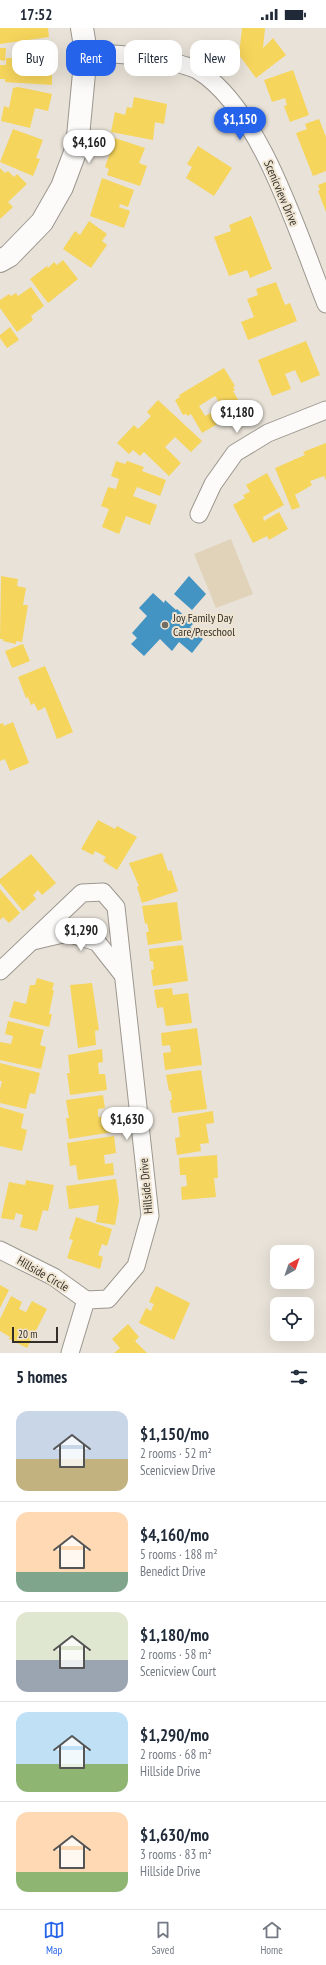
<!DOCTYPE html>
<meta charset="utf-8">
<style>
:root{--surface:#fff;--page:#f6f6f7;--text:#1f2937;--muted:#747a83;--line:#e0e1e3;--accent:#2563eb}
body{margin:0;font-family:"PT Sans Narrow",sans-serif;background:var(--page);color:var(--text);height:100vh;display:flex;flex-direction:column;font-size:15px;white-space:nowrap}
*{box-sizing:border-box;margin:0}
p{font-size:13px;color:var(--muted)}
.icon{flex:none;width:22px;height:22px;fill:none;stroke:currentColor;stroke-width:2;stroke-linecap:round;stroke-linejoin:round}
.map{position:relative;height:1325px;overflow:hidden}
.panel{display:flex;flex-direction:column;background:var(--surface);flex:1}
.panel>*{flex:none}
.top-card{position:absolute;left:12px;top:12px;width:302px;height:36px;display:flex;gap:8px}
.needle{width:26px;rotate:40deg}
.buttons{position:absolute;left:270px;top:1217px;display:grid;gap:8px}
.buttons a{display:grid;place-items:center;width:44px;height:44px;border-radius:8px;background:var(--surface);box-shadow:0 4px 16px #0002;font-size:20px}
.scale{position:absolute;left:12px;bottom:10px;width:46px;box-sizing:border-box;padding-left:4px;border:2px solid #332f28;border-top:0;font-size:11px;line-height:14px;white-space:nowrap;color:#332f28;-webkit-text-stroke:3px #efe4d1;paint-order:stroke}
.price{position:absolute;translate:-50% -34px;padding:0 9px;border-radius:14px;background:#fff;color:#222;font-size:13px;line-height:26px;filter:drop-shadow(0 1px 2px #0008)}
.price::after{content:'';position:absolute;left:50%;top:24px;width:12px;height:9px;margin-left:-6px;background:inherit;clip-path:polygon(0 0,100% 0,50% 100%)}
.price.selected{background:var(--accent);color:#fff}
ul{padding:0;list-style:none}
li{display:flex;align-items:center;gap:12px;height:100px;padding:0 16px}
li+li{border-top:1px solid var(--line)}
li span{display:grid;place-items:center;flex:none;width:112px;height:80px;border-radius:12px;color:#555}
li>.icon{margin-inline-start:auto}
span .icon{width:48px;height:48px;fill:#fffc;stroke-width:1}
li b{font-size:17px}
h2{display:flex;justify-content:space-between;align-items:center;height:48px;padding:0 16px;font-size:17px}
.pill{padding:0 14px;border-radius:12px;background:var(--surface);box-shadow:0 4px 16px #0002;font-size:14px;line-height:36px}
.pill.selected{background:var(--accent);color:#fff}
.status{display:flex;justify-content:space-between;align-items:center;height:28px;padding:0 20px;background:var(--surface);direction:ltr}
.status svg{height:11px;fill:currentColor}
.menu{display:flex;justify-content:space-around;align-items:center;height:56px;border-top:1px solid var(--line);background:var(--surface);font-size:11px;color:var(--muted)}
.menu a{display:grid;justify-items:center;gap:2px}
.menu .selected{color:var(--accent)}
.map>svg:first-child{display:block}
.green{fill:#e1d3b9}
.homes{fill:#f6d55c;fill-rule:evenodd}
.schools{fill:#4393c3}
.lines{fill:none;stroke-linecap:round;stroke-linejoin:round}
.minor-casing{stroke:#9c978f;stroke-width:19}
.tertiary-casing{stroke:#9c978f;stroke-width:24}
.minor{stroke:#fcfbf9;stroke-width:17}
.tertiary{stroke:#fcfbf9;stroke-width:22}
.poi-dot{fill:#726e66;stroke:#efe4d1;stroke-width:1.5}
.labels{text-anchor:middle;stroke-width:4;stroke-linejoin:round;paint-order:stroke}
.street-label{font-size:12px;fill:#332f28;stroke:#efe4d1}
.poi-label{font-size:12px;fill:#332f28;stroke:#efe4d1;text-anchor:start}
</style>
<div class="status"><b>17:52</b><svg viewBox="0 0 49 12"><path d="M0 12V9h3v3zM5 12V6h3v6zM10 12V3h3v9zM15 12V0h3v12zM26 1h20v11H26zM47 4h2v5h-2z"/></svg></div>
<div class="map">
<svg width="326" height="1325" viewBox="0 0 326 1325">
<rect width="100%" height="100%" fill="#e8e2d8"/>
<path class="green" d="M231,511l22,55 -37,14 -22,-54z"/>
<g class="homes">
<path d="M0,0h48l1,9 -49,7z"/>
<path d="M242,0h23l-2,20 10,-10 13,17 -30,23 -17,-23z"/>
<path d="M16,18l24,1 -1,15h3l-1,6h11v17l-47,-3v-3h-5v-14h6v-7h9z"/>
<path d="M0,20h6l-1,13 -5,-1z"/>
<path d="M293,42l16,45 -19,7 -6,-16 3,-1 -2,-7 -13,4 -8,-22z"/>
<path d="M18,59l34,7 -4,17 -13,-3 -5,20 -29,-7 3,-15 5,2 4,-20z"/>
<path d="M134,69l33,7 -3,20 -9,-2 -2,18 -42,-8 4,-20 10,3 2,-8 5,1z"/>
<path d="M319,91l7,18v34l-13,5 -17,-43 11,-4 -2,-5z"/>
<path d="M13,101l30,11 -7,18 4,1 -7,17 -33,-14z"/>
<path d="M115,110l30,10 -6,15 8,3 -7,20 -33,-11 2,-6 -4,-2z"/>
<path d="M198,118l34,22 -18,28 -28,-18 6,-11 -5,-3z"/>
<path d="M0,140l5,5 3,-2 6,6 3,-3 10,10 -19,18 5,5 -13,12z"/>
<path d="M102,150l32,12 -6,17 -8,-3 -1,3 11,4 -6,17 -34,-12z"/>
<path d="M326,154v30l-8,-21 2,-1 -2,-5z"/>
<path d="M251,188l21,53 -22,9 -3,-8 -18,6 -15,-39 17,-6 -2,-6z"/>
<path d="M89,193l18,13 -5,7 5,4 -16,23 -28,-19 12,-18 5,4z"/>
<path d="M63,232l15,19 -30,24 -18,-24 17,-13 1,2 6,-6 3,3z"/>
<path d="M276,254l9,23 5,-2 7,18 -49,19 -7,-18 13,-5 -7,-18 11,-4 -2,-6z"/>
<path d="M31,259l13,19 -13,10 2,4 -16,12 -17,-24v-8l9,-6 2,2 5,-3 2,3z"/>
<path d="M10,299l9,13 -12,8 -7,-10v-3z"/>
<path d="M306,313l14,34 -19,8 -6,-13 -10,4 6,15 -19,7 -14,-36z"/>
<path d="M224,340l11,18 -2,1 2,3 -2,1 10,17 -14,9 -2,-3 -10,6 2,3 -17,10 -11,-19 -3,2 -2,-2 -3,1 -8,-15 5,-3 -1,-2zM215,368l7,11 -17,9 -6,-10z"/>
<path d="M158,372l44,41 -11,11 -16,-15 -10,10 16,16 -12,13 -25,-24 -4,4 -7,-6 -4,4 -12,-11 17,-18 4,4 13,-13 -4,-4z"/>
<path d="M326,415v37l-2,-4 -14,5 2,4 -17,10 5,12 -8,3 -17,-42 30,-13 -2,-3z"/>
<path d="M116,433l9,3 2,-3 17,6 -2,4 24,9 -6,16 -23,-9 -4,9 24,9 -7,20 -24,-9 -7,18 -17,-7 7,-18 -8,-3 7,-19 8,2 3,-10 -8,-3z"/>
<path d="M267,445l17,32 -21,12 1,4 15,-9 9,17 -19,11 -2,-4 -14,7 -20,-38 12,-7 -2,-3 7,-3 -4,-7z"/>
<path d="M1,548l17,3 -1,7 9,2 -3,17h5l-6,37 -6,-1v3l-13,-3v-2h-3z"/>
<path d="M23,616l7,17 -18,7 -7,-17z"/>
<path d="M45,638l28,66 -16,7 -12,-32 -7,4 -4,-8 -3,2 -3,-8 -2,1 -8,-21z"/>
<path d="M13,694l16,41 -19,8 -5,-12 -5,2v-37l3,-1 1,3z"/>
<path d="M98,792l17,9 2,-3 20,11 -20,33 -14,-9 3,-4 -11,-6 -2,4 -12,-6z"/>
<path d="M162,825l6,18 3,-1 7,21 -36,12 -5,-16 2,-1 -10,-23z"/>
<path d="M31,826l25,29 -14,12 -4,-5 -5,5 3,4 -13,12 -23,-28v-4z"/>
<path d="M0,861l20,24 -11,10 -6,-6 -3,3z"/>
<path d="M177,874l5,38 -34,5 -2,-13h3l-2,-9 -2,1 -3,-18z"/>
<path d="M183,917l5,36 -35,5 -2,-16 3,-1 -1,-8h-3l-1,-12z"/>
<path d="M37,950l17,5 -2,7h2l-5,24h3l-3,13 -40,-10 5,-16 12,3 4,-19h5z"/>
<path d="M92,955l7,47 -4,1 1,14 -18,3 -8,-63z"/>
<path d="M172,960l1,7 15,-2 4,30 -26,3 -3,-19 -6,1 -3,-18z"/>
<path d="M8,993l36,9 -4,15 6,2 -5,22 -41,-9v-18l11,2 2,-8 -8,-2z"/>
<path d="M197,1000l5,37 -37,5 -2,-17 8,-1 -1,-7 -8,1 -1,-13z"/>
<path d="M102,1021l1,13 -5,1 1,11h6l2,16 -37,5 -3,-22h3l-2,-18z"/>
<path d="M0,1035l40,10 -5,21 -5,-1 -4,16 -26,-6v-13l2,-9h-2z"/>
<path d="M201,1042l6,39 -35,4 -2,-13h2l-1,-9h-2l-3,-16z"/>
<path d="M103,1067l2,13 -7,1v8l13,-2 2,17 -44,7 -3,-21h3l-3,-18z"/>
<path d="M0,1079l24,7 -3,14 6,2 -5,21 -22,-5z"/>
<path d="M213,1083l1,12 -8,1 3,19 -9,1 1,7 -24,4 -2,-17 5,-1 -2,-20z"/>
<path d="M114,1108l2,17 -12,2 1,9 8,-1 1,12 -36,5 -2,-15 -6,1 -3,-23z"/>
<path d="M217,1127l1,23h-4l2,19 -34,3 -1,-13 6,-1 -1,-11h-6l-1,-17z"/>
<path d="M116,1151l3,22 -4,24 -19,-3 3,-17 -30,4 -3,-23z"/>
<path d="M26,1152l28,5 -6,26 -5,-1 -6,21 -17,-4 3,-12 -7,-2 -2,7 -13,-2 8,-36 16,3z"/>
<path d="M76,1189l36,12 -5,17 -5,-2 -4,11 5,2 -3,12 -33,-11 6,-18 -4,-1z"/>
<path d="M0,1257l9,5 -9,18z"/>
<path d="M156,1258l34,17 -16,37 -35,-17 7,-15 5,3 3,-7 -5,-2z"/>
<path d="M11,1268l11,6 -3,7 7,3 6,-11 15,8 -20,39 -18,-9 1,-2 -10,-6v-12z"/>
<path d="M128,1296l11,13 -4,4 12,12h-33l6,-5 -8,-9z"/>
</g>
<g class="schools">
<path d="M189,548l17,18 -14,16 -18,-16z"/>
<path d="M153,565l11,10 1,-3 11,10 1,-1 16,15 -3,3 13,12 -11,14 -13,-11 -7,9 -12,-12 -16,17 -13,-12 6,-6 -5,-5 15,-17 -8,-8z"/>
</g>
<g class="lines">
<g class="minor-casing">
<g id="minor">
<path d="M86,24c32,3 63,3 94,12 5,2 12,3 17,6 63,37 102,167 129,234"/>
<path d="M199,486l14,-30 22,-31 33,-20 58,-23"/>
<path d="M33,913l34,-8 30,9 26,33"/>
<path d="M0,943l82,-78 21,-1 13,15 34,309 -14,50 -28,33 -22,1 -16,53"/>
<path d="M0,1222l54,27 32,23"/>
</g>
</g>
<g class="tertiary-casing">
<path id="tertiary" d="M0,233l9,-5 33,-34 20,-35 15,-40 9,-95 -4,-24"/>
</g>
<use href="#minor" class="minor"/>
<use href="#tertiary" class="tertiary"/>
</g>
<circle class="poi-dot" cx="165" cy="597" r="4"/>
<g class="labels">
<g class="street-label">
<text transform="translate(281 165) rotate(67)" y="4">Scenicview Drive</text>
<text transform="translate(146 1158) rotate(-95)" y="4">Hillside Drive</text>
<text transform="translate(43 1246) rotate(30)" y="4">Hillside Circle</text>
</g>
<g class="poi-label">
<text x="173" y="594">Joy Family Day<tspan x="173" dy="14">Care/Preschool</tspan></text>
</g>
</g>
</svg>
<div class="buttons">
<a><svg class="needle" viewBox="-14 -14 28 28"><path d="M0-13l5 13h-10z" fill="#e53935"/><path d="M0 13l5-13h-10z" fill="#747a83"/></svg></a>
<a><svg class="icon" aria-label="locate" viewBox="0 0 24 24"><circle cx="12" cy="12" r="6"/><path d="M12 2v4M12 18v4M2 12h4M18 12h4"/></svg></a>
</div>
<div class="scale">20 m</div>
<b class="price selected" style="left:240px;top:113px">$1,150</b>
<b class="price" style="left:89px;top:136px">$4,160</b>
<b class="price" style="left:237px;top:406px">$1,180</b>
<b class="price" style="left:81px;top:924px">$1,290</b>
<b class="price" style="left:127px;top:1113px">$1,630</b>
<div class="top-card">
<a class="pill">Buy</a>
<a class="pill selected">Rent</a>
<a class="pill">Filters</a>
<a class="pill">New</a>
</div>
</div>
<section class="panel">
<h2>5 homes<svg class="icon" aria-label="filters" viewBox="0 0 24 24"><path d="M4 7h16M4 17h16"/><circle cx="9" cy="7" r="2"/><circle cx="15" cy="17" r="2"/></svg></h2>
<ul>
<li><span style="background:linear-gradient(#c9d6e8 60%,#c2b280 0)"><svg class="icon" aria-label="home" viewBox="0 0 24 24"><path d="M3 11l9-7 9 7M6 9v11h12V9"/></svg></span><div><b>$1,150/mo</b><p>2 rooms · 52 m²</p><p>Scenicview Drive</p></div></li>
<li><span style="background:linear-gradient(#ffd9b3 75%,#7fa58c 0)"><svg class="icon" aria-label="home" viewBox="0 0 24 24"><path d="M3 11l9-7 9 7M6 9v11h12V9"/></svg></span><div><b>$4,160/mo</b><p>5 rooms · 188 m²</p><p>Benedict Drive</p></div></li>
<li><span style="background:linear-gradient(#dfe7d0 60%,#9aa5b1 0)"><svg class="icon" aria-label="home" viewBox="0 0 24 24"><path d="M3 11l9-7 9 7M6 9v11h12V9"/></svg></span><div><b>$1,180/mo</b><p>2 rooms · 58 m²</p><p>Scenicview Court</p></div></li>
<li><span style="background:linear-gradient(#bfe0f5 65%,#8fb573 0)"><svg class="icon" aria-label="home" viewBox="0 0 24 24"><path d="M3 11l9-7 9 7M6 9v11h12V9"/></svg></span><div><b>$1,290/mo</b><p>2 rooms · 68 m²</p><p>Hillside Drive</p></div></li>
<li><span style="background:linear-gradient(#ffd9b3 75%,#8fb573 0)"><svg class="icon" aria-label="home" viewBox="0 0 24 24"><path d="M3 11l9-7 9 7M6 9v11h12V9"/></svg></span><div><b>$1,630/mo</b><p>3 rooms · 83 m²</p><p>Hillside Drive</p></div></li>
</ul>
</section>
<nav class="menu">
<a class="selected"><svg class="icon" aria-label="map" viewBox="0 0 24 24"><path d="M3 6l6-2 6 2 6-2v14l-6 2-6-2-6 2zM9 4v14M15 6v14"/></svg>Map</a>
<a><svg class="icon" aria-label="saved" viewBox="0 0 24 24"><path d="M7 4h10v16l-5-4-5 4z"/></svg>Saved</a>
<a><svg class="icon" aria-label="home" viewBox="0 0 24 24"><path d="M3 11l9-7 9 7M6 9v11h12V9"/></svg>Home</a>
</nav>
